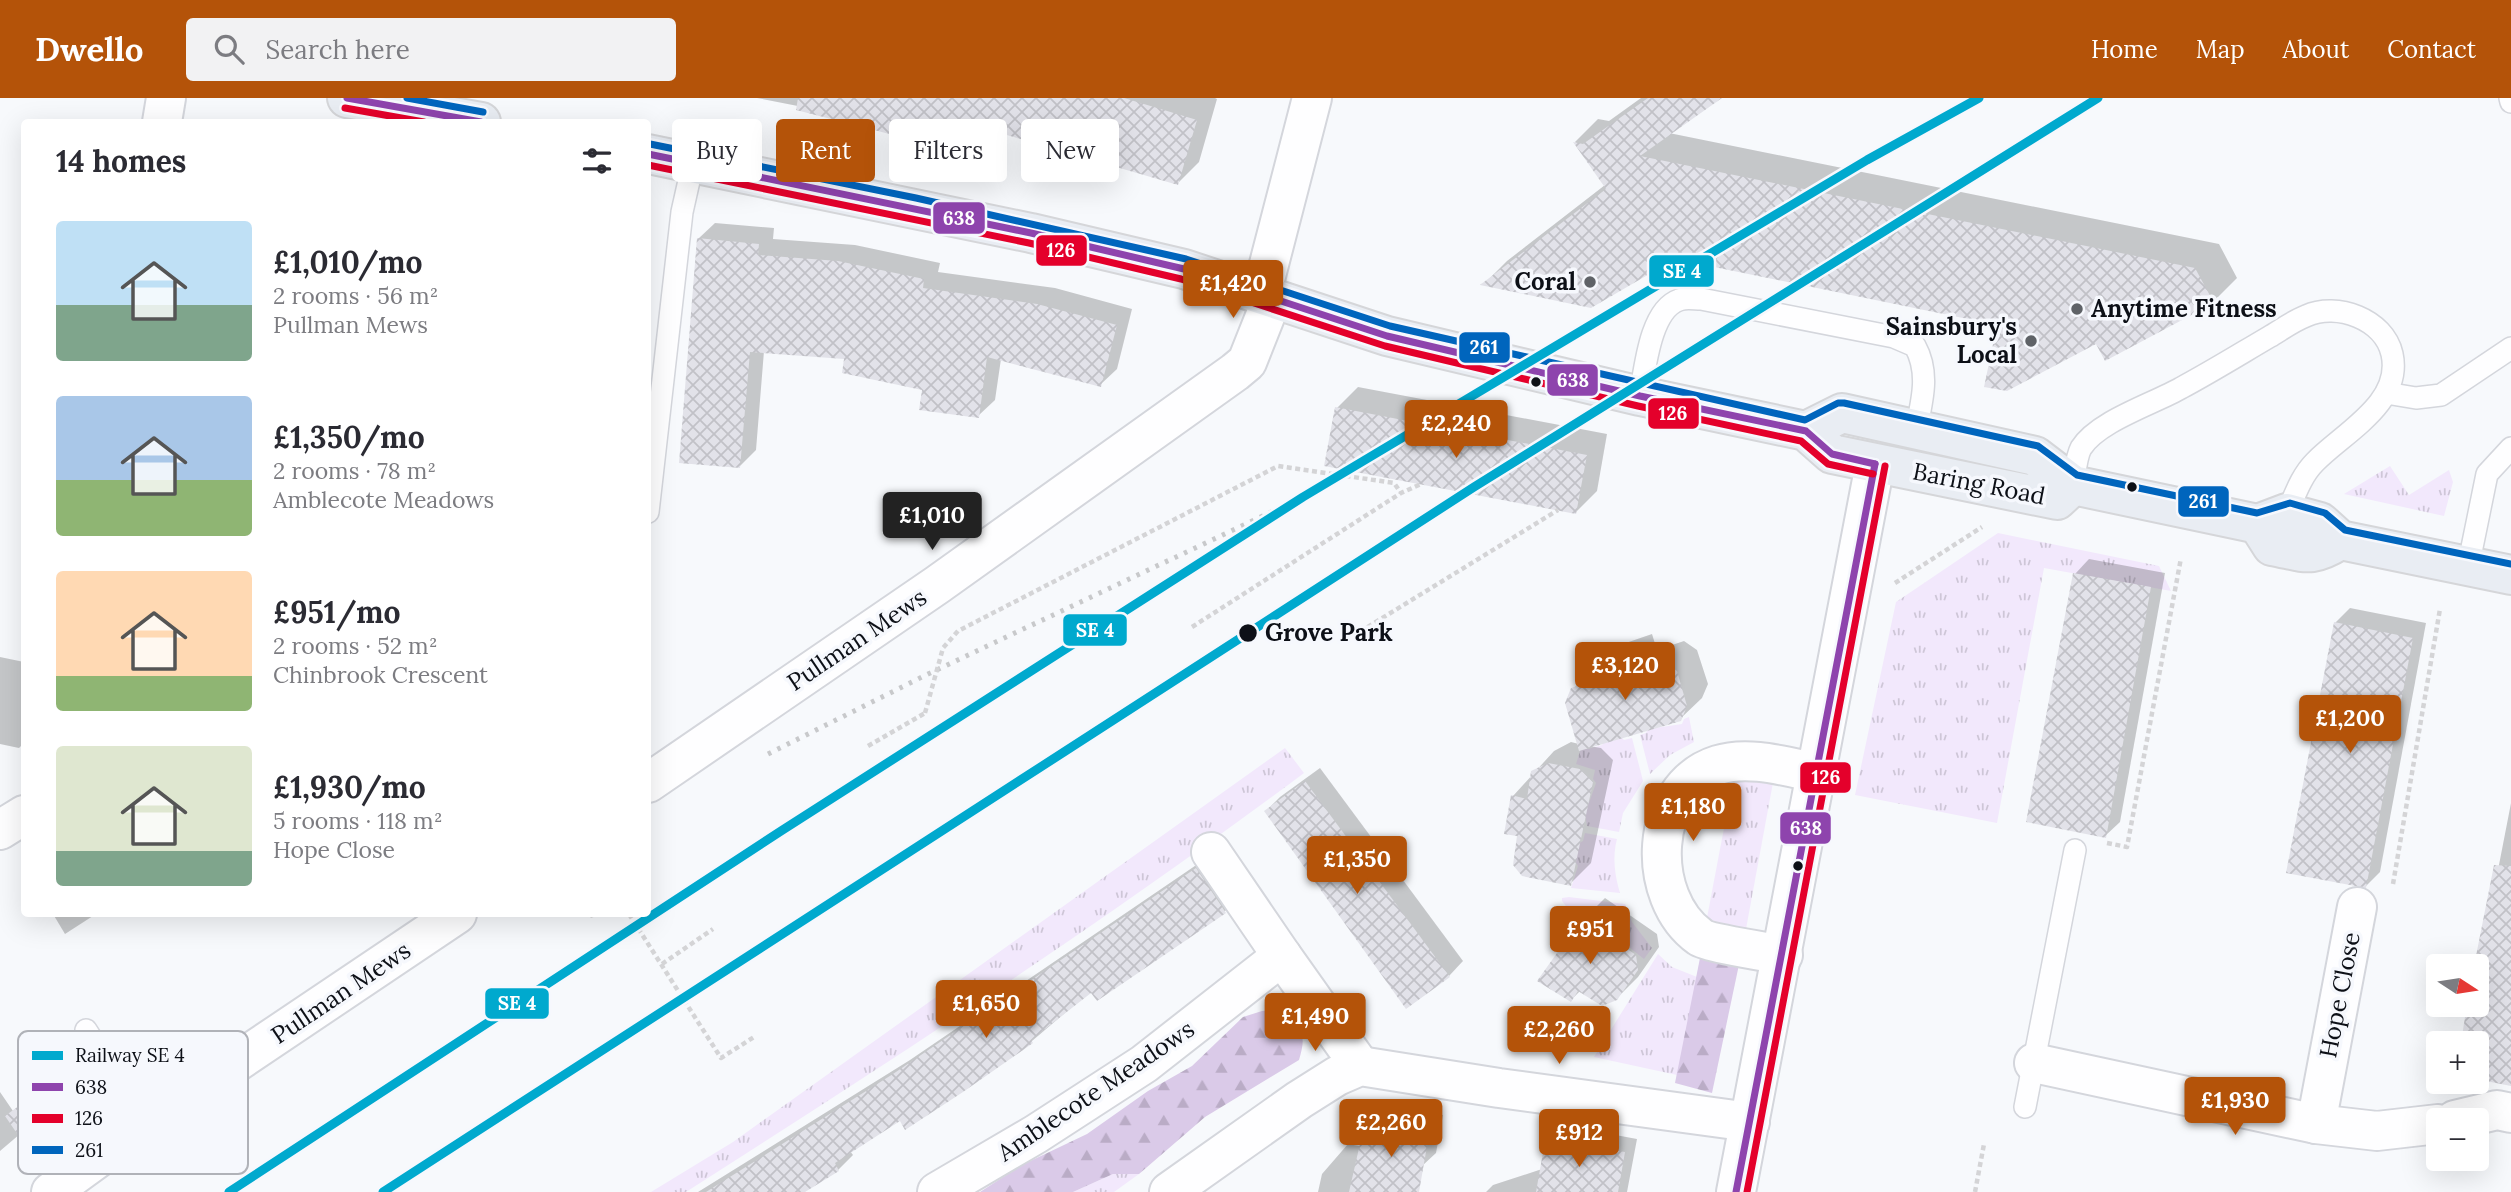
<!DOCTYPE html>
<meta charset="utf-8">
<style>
:root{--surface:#fff;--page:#f2f2f3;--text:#2b2b33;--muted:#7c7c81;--accent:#b45309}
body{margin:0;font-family:Lora,serif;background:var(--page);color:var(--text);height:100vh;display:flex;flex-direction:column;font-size:26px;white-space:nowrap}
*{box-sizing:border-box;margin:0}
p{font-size:23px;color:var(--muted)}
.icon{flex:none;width:38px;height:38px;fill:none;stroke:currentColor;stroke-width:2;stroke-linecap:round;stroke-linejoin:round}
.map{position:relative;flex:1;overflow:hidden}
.sheet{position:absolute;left:21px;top:21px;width:630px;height:798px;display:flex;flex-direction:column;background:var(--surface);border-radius:7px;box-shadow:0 7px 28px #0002}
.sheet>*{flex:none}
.guide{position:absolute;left:672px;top:21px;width:665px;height:63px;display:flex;gap:14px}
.needle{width:46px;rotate:102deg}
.fabs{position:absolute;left:2426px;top:856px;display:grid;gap:14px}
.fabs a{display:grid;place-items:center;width:63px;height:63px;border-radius:7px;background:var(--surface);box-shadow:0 7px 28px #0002;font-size:35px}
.price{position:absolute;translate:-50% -60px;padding:0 16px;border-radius:7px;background:var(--accent);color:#fff;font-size:23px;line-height:46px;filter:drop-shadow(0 2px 4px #0008)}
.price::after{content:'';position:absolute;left:50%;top:42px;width:21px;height:16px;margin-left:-10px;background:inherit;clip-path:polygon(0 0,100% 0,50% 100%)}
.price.current{background:#222;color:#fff}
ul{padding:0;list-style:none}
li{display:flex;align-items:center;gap:21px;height:175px;padding:0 35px}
li span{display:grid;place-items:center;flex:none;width:196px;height:140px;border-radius:7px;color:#555}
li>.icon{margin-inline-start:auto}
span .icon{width:84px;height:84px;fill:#fffc;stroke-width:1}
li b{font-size:30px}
h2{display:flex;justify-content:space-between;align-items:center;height:84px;padding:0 35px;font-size:30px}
.tag{padding:0 24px;border-radius:7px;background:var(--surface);box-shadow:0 7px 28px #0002;font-size:24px;line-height:63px}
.tag.current{background:var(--accent);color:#fff}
header{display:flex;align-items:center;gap:42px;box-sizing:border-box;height:98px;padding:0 35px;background:var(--accent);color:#fff}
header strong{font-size:33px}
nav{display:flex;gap:38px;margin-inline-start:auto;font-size:24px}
.search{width:490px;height:63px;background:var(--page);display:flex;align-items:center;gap:18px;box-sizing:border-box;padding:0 24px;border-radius:7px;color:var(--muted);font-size:26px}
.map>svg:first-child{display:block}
.grass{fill:url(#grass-tufts)}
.forest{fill:url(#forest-firs)}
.shadow{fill:#0003}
.building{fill:url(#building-cross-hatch)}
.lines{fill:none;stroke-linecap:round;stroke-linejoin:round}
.service-casing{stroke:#d4d6dc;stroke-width:24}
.minor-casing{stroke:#d4d6dc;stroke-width:42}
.tertiary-casing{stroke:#d4d6dc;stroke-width:42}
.secondary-casing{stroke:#d4d6dc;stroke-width:42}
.primary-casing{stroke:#d5d6d9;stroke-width:42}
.path{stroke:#d4d4d6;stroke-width:4.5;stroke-dasharray:5 3.5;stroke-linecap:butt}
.service{stroke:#fefeff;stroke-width:21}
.minor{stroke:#fefeff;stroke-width:38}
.tertiary{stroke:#fefeff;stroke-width:38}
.secondary{stroke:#fefeff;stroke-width:38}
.primary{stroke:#e9edf3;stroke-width:38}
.rail{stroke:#c8c9cb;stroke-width:5;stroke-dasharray:3.5 7;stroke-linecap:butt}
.path-bridge{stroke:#d4d4d6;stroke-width:4.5;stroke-dasharray:5 3.5;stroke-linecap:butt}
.bus-1-casing{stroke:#f6f8fd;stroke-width:12}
.bus-2-casing{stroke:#f6f8fd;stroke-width:12}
.bus-3-casing{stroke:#f6f8fd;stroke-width:12}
.bus-1{stroke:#8e44ad;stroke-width:7}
.bus-2{stroke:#e4002b;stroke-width:7}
.bus-3{stroke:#0065bd;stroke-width:7}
.rail-1-casing{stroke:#f6f8fd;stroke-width:14}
.rail-1{stroke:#00a9ce;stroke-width:9}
.poi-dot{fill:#5f6267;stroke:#f6f8fd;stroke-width:2.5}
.bus-dot{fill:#0d1017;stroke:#f6f8fd;stroke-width:2.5}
.labels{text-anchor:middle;stroke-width:7;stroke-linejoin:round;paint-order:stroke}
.poi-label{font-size:24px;font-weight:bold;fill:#0d1017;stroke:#f6f8fd;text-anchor:end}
.street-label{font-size:24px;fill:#0d1017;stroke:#f6f8fd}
.stop-label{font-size:24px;font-weight:bold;fill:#0d1017;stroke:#f6f8fd;text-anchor:start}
.key{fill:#f6f8fd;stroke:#b0b2b8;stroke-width:2}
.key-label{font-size:19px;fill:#0d1017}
.line-badge{stroke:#f6f8fd;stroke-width:2.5}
.badge-label{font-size:19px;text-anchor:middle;font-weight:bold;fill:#fff}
</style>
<header>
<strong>Dwello</strong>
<div class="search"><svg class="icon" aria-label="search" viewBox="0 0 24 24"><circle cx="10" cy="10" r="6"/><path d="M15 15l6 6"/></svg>Search here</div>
<nav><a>Home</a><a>Map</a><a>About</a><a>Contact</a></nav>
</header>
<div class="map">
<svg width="2511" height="1094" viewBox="0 0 2511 1094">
<defs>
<pattern id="grass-tufts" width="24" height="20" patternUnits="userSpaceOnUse" patternTransform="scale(1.75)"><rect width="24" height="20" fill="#f2e8fc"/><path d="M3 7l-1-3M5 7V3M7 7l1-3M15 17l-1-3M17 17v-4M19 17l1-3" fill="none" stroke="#cec6d7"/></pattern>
<pattern id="forest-firs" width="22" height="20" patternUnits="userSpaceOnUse" patternTransform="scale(1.75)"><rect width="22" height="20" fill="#dacae8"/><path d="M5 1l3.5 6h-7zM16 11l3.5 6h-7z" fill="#baacc6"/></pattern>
<pattern id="building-cross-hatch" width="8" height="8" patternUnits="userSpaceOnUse" patternTransform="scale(1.75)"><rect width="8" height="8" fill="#e2e2e9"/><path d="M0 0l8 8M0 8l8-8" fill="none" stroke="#c1c1c7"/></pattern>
</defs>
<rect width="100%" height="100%" fill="#f7f9fc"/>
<g class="grass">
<path d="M2390,368l19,29 40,-25 4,12 -9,34 -100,-22z"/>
<path d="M1998,435l161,33 12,25 -127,-23 -47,255 -142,-28 41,-193z"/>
<path d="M1689,619l5,25 -24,13 -20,19 -10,-39 6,-2 2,-4 34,-5 2,-5z"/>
<path d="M1622,640l2,2 8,-2 11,43 -20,32 -4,19 -32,-6 -2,-12 11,-31 -3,-4 2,-9 -19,-6 5,-16 7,1 14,-4 2,-3z"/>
<path d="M1285,650l19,25c-199,149 -408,285 -618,419h-35l82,-50z"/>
<path d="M1735,672l39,7 -28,152 -40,-6z"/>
<path d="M1585,735l32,6c-5,18 -2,37 3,54l-49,-5 7,-22 -3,-5 4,-18 4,-2z"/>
<path d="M1569,799l56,7 7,18 20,26 -8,11 -19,-15 -5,1 -13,-9v-5l-18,-13 -3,2 -17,-10 -7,-9v-3z"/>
<path d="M1658,856l14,13 25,10 -20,98 -83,-18z"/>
<path d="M1113,1076h26l-25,18h-41z"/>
</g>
<g class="forest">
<path d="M1702,850l39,7 -29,138 -37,-10z"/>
<path d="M1275,912l9,1c18,20 23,23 15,49l-94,57 -66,57h-26l-40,18h-93l42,-27 65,-31 61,-43 44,-25 51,-49 19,-6z"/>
</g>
<g class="shadow">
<path d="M757,0h458l2,1 -18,63 -21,21 -212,-62 -1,4 -21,21 -90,-29z"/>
<path d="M1641,0h78l-50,35 550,111 18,34 -24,24 -116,40 -98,-18 -324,-67 -191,27 23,-23 98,-76 -30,-43 23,-23 11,2z"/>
<path d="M715,125l59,5 -1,11 82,6 85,18 -2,9 117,16 77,21 -15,60 -17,16 -99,-26 -6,41 -17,16 -54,-28 -77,-31 -83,-6 -8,99 -17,17 -41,-228z"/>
<path d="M1358,289l249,47 -10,57 -21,21 -239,-104z"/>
<path d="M2089,461l76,14 -45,249 -15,14 -30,-262z"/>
<path d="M2350,510l76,15 -46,249 -14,14 -31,-263z"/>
<path d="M1652,536l5,16 27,-9 13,9 11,34 -6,14 -22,21 -91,27 12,2 12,12 -22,103 -21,21 -51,-49 -6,-39 41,-45 17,-9 8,2 -6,-55 44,-43z"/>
<path d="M0,559l24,5v81l-5,5 -19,-4z"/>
<path d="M1320,670l143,193 -14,15 -183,-165 14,-14z"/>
<path d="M2511,705v281l-35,-41h-13l13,-39 15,-98z"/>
<path d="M1211,757l28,42 -14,14 -133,79 -60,51 -132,78 -50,32 3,4 -15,15 -36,22h-104l212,-132z"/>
<path d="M1605,800l52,36 2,13 -21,30 -22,22 -36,-8 -9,9 -32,-19 45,-62z"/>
<path d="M53,816h43l-31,20z"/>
<path d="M68,970l33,45 -14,15 -67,6 -20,17v-59l13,19z"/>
<path d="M1390,1007l53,10 -7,38 -42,39h-76l4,-18 26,-30 22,4 6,-29z"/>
<path d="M1578,1030l59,11 -10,53h-141l7,-7 49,-16 5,-27 13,-13 15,2z"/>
</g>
<g class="building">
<path d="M798,0h326l73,22 -19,65 -226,-66 -8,29 -148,-38z"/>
<path d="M1648,0h74l-82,58 555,112 19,35 -109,58 -9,-17 -89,47 -23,-4 13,-62 -322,-66 -84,49 -111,-23 126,-96 -33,-47 10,2z"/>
<path d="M697,140l62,6 -1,11 80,6 86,18 -1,9 114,16 80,21 -16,62 -114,-30 -8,61 -60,-8 3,-20 -80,-17 2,-14 -94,-7 -10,116 -61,-5z"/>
<path d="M1335,309l252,48 -11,59 -252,-48z"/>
<path d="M2073,475l78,14 -45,251 -80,-16z"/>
<path d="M2334,524l79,16 -47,250 -80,-15z"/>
<path d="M1631,556l5,16 26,-9 15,10 10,35 -6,15 -102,30 -14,-48 6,-15 27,-9 -4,-13z"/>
<path d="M1548,665l32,6 13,13 -22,104 -49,-10 -9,-11 4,-29 -13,-2 7,-39 16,4 4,-28z"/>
<path d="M1305,683l145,196 -44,32 -142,-198z"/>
<path d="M2494,767l17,1v220l-35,-7v-36h-15l6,-39h9v-38h-2z"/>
<path d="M1196,770l30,45 -129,88 -6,-8 -60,47 2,3 -70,49 -58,38 -5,-9 -65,42 4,8 -34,21h-99l187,-118z"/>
<path d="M1582,820l54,37 2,15 -21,30 -15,6 -24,-15 -7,11 -34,-21z"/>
<path d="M53,983l35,48 -50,35 -33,-48z"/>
<path d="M1374,1020l56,11 -11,63h-70l13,-57 8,2z"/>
<path d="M1545,1043l17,3v-3l63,11 -7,40h-82z"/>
</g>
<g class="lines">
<g class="service-casing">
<g id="service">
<path d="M2510,0l1,4"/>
<path d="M2386,295l30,5 25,-3 70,-47"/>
<path d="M1640,298c5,-27 10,-86 39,-96 7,-3 15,-1 22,-1l193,38 21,9c15,27 7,55 1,84"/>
<path d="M2073,387c2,-11 3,-28 8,-37 17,-27 72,-44 100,-60 30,-16 59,-34 88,-51 12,-7 24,-16 37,-21 31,-14 78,3 86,38 11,49 -49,79 -77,108 -14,14 -20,33 -28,51"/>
<path d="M648,414l34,-300 11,-49"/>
<path d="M2468,469l19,-93 24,-26"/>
<path d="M86,932l60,93"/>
<path d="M2025,1009l50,-257"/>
</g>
</g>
<g class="minor-casing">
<g id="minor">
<path d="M162,24l4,-24"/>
<path d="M648,685l289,-198 298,-213 12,-10 25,-63"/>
<path d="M0,732l24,-15"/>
<path d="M1211,754l71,104"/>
<path d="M1783,857c-15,-3 -75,-12 -83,-18 -55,-39 -52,-150 18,-172 31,-10 69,2 100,8"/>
<path d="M2034,965l282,61 61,7 61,-7"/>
<path d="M2455,1022l42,-10 14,3"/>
<path d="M2316,1026l41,-217"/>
<path d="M51,1094l95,-69 311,-209"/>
<path d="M937,1094l99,-58 108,-70 138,-108 78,110"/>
<path d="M1169,1094l130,-92 38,-24 23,-10 139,22 251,34"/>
</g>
</g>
<g class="tertiary-casing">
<path id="tertiary" d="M1261,197l51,-197"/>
</g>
<g class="secondary-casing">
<path id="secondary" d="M1736,1094l139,-728"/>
</g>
<g class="primary-casing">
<g id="primary">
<path d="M347,0l134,24"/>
<path d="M648,56l383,79 153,36 203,67 253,60 166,35 26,23 225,46 16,-15"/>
<path d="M1806,333l36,-18 193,43 38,29 185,39 29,-11 33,9 20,18 171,35"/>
<path d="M2258,426l14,22c33,6 38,13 68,-6"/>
</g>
</g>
<g class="path">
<path d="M1895,485l87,-56"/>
<path d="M1192,529l209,-134 20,-9"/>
<path d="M1353,538l205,-126"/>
<path d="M868,648l57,-33"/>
<path d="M2107,745l20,4 54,-289"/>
<path d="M2393,786l47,-275"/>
<path d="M629,816l92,144 33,-21"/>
<path d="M590,818l5,-2"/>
<path d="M662,866l51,-35"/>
<path d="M1975,1094l9,-48"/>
</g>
<use href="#service" class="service"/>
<use href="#minor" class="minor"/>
<use href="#tertiary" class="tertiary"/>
<use href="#secondary" class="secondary"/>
<use href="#primary" class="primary"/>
<path class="rail" d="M768,656l160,-80 375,-177"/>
<path class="path-bridge" d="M925,615l18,-65 15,-17 320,-165 116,17 7,10"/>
<g class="bus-1-casing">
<g id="bus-1">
<path d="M347,0l134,24"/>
<path d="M648,56l383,79 153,36 203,67 253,60 166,35 26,23 43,10"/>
<path d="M1736,1094l139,-728"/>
</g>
</g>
<g class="bus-2-casing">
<g id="bus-2">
<path d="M345,10l79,14"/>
<path d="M648,67l381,78 152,36 204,67 253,60 163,35 27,23 45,10"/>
<path d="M1747,1094l138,-726"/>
</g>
</g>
<g class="bus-3-casing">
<g id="bus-3">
<path d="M407,0l76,14"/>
<path d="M650,46l266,54 270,61 204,67 415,94 33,-17h6l194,43 39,29 180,38 33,-10 35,10 20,17 166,34"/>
</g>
</g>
<use href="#bus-1" class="bus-1"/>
<use href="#bus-2" class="bus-2"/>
<use href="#bus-3" class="bus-3"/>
<g class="rail-1-casing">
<g id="rail-1">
<path d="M229,1094l552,-361 522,-334 564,-337 112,-62"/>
<path d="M383,1094l1091,-705 624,-389"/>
</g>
</g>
<use href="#rail-1" class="rail-1"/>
</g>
<g class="poi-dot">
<circle cx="1590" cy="184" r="7"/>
<circle cx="2077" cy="211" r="7"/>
<circle cx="2031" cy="243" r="7"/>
</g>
<g class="bus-dot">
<circle cx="1536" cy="284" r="6"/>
<circle cx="2132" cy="389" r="6"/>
<circle cx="1248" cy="535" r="10"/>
<circle cx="1798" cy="768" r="6"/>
</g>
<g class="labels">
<g class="poi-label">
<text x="1576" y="192">Coral</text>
<text x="2091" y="219" text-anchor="start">Anytime Fitness</text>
<text x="2017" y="237">Sainsbury's<tspan x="2017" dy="28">Local</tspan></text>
</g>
<g class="street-label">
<text transform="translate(1979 386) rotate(11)" y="8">Baring Road</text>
<text transform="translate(857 542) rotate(-34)" y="8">Pullman Mews</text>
<text transform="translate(341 895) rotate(-34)" y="8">Pullman Mews</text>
<text transform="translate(2340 897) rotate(-79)" y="8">Hope Close</text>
<text transform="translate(1096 993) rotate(-34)" y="8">Amblecote Meadows</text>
</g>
<g class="stop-label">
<text x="1265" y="543">Grove Park</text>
</g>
</g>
<rect x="18" y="933" width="230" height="143" rx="10" class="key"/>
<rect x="32" y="953" width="31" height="9" fill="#00a9ce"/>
<rect x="32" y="985" width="31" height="8" fill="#8e44ad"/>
<rect x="32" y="1016" width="31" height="9" fill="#e4002b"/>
<rect x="32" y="1048" width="31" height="8" fill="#0065bd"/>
<g class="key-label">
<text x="75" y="964">Railway SE 4</text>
<text x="75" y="996">638</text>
<text x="75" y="1027">126</text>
<text x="75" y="1059">261</text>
</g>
<g class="line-badge">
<rect x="932" y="103" width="54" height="34" rx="7" fill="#8e44ad"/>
<rect x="1035" y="136" width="53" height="33" rx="7" fill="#e4002b"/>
<rect x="1648" y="156" width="67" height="34" rx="7" fill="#00a9ce"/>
<rect x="1458" y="233" width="53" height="33" rx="7" fill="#0065bd"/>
<rect x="1546" y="265" width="53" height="34" rx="7" fill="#8e44ad"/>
<rect x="1647" y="299" width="53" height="33" rx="7" fill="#e4002b"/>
<rect x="2177" y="387" width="53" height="33" rx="7" fill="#0065bd"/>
<rect x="1062" y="515" width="66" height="34" rx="7" fill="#00a9ce"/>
<rect x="1799" y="663" width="53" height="33" rx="7" fill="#e4002b"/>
<rect x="1779" y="713" width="53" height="34" rx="7" fill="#8e44ad"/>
<rect x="484" y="889" width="66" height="33" rx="7" fill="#00a9ce"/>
</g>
<g class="badge-label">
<text x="959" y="127">638</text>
<text x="1061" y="159">126</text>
<text x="1682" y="180">SE 4</text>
<text x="1484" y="256">261</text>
<text x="1573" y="289">638</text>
<text x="1673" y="322">126</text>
<text x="2203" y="410">261</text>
<text x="1095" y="539">SE 4</text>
<text x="1826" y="686">126</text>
<text x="1806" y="737">638</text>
<text x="517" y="912">SE 4</text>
</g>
</svg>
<div class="fabs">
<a><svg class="needle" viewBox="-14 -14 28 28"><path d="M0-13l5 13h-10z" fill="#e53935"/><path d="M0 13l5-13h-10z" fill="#7c7c81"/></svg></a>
<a>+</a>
<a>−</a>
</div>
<b class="price" style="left:1233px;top:222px">£1,420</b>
<b class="price" style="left:1456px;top:362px">£2,240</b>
<b class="price current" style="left:932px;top:454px">£1,010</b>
<b class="price" style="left:1625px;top:604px">£3,120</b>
<b class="price" style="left:2350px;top:657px">£1,200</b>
<b class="price" style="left:1693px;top:745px">£1,180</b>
<b class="price" style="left:1357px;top:798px">£1,350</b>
<b class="price" style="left:1590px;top:868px">£951</b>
<b class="price" style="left:986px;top:942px">£1,650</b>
<b class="price" style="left:1315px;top:955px">£1,490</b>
<b class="price" style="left:1559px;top:968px">£2,260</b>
<b class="price" style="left:2235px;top:1039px">£1,930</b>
<b class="price" style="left:1391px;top:1061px">£2,260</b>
<b class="price" style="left:1579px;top:1071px">£912</b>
<div class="guide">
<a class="tag">Buy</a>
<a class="tag current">Rent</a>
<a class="tag">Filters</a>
<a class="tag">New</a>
</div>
<section class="sheet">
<h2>14 homes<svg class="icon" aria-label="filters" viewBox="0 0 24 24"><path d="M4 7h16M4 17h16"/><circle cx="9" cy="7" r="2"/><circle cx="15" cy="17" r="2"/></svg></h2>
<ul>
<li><span style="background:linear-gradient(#bfe0f5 60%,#7fa58c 0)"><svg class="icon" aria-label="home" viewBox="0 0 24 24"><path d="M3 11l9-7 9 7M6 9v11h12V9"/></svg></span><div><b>£1,010/mo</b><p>2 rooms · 56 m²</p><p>Pullman Mews</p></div></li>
<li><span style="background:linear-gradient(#a9c7e8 60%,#8fb573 0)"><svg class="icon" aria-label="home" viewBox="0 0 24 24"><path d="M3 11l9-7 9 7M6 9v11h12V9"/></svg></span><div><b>£1,350/mo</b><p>2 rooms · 78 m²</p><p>Amblecote Meadows</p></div></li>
<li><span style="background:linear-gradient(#ffd9b3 75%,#8fb573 0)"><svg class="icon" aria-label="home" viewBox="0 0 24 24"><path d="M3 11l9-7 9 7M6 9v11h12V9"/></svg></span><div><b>£951/mo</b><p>2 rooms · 52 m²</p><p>Chinbrook Crescent</p></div></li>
<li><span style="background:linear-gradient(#dfe7d0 75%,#7fa58c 0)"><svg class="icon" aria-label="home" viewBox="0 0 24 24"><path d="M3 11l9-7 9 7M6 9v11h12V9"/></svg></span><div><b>£1,930/mo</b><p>5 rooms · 118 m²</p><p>Hope Close</p></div></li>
</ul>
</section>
</div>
